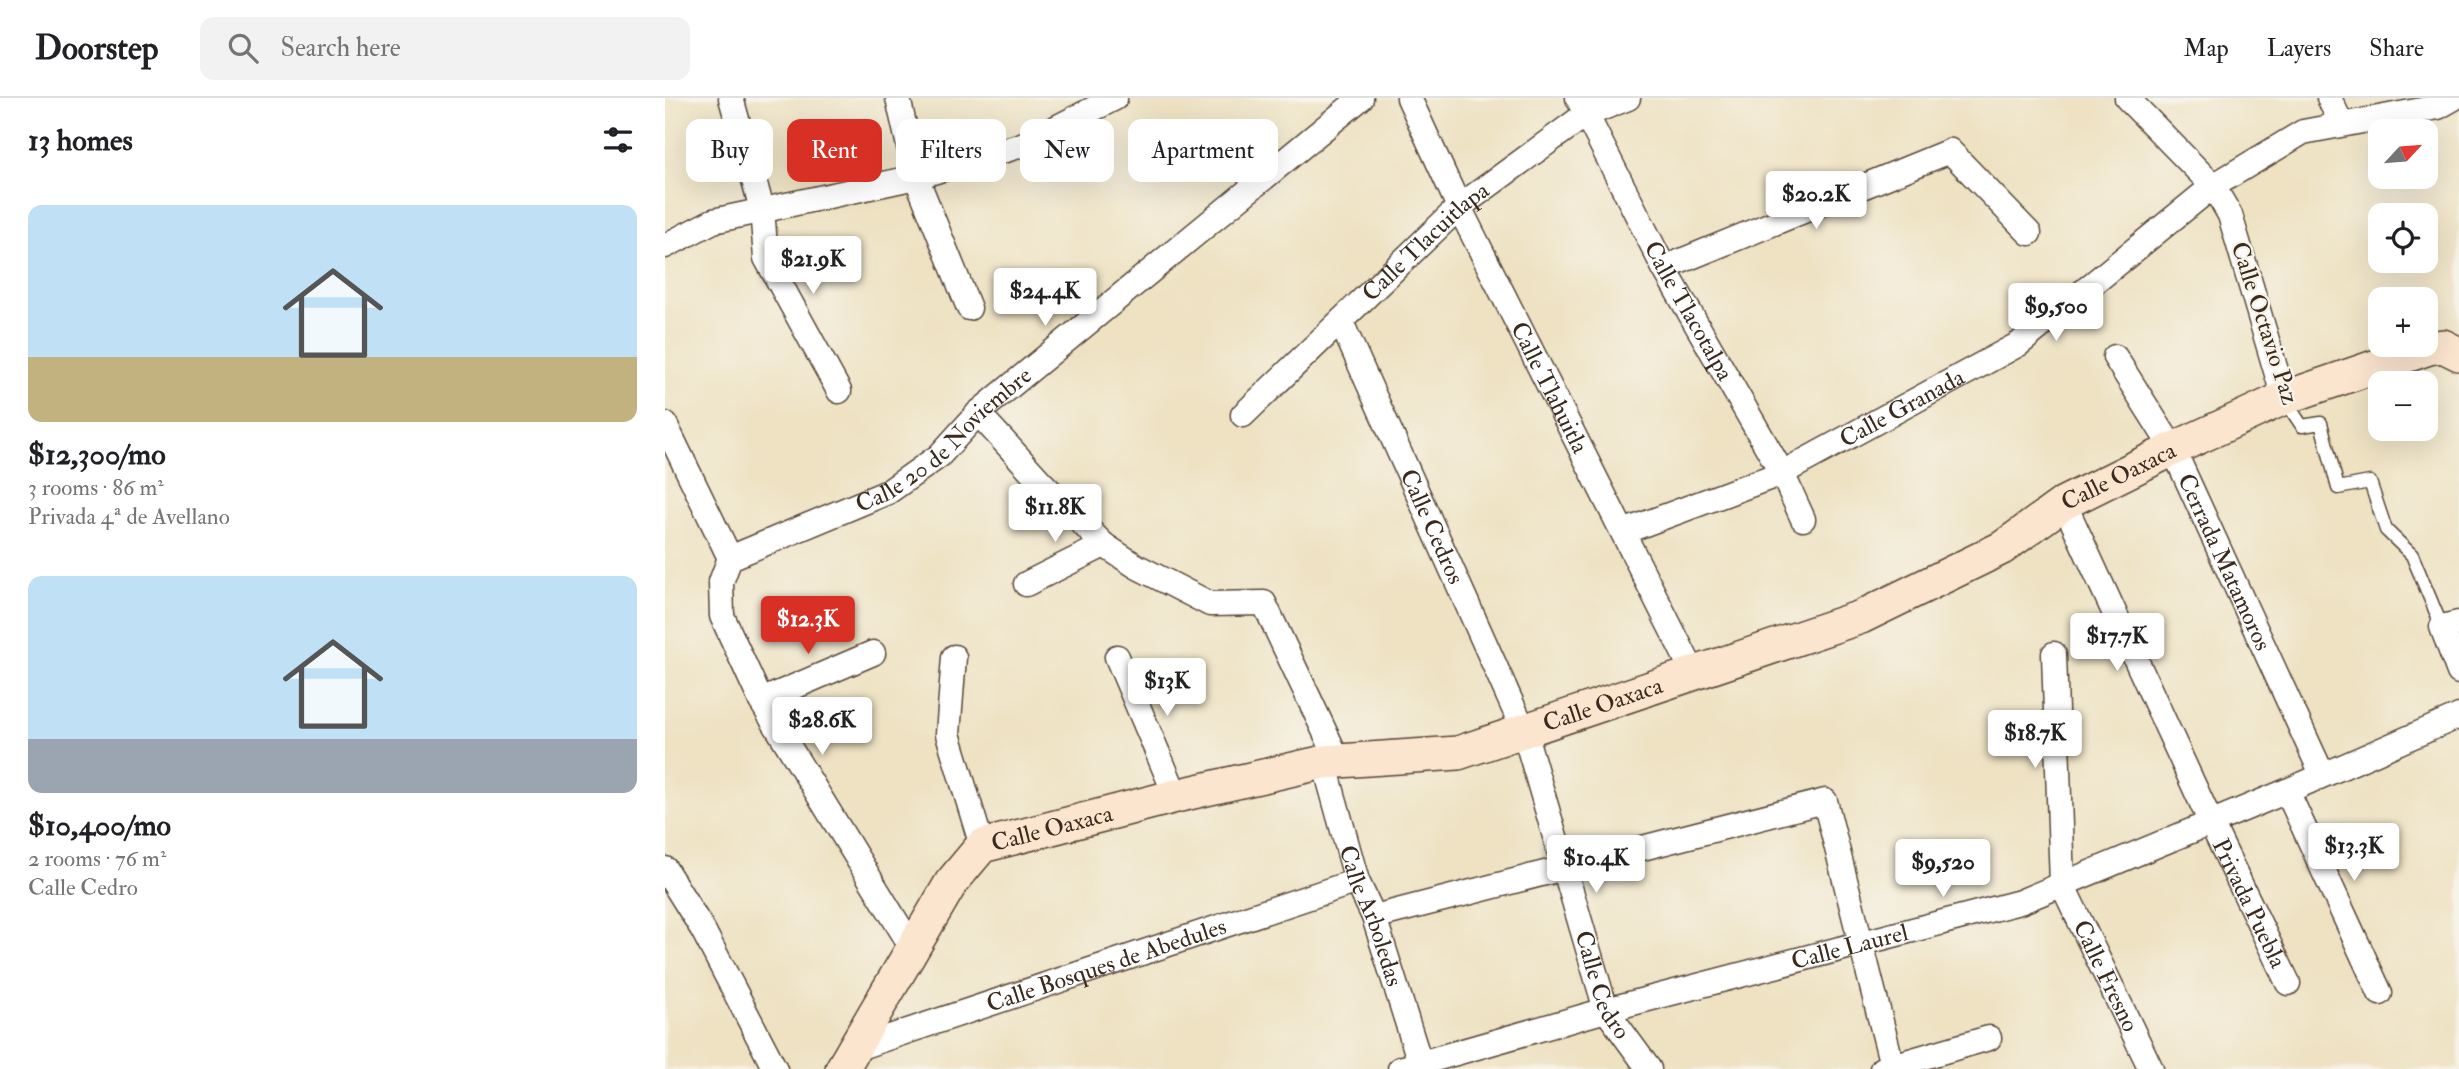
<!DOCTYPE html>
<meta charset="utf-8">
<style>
:root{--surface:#fff;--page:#f2f2f2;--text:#202124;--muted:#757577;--line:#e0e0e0;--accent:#d93025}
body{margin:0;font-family:"IM FELL Double Pica",serif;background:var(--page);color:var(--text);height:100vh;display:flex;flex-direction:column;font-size:26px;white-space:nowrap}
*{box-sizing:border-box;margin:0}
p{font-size:23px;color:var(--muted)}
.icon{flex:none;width:38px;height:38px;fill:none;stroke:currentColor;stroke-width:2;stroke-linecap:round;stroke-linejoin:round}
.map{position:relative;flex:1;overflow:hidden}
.details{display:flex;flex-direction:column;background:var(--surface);width:665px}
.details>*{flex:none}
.hud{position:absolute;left:21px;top:21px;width:665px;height:63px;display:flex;gap:14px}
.needle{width:46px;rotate:64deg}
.fabs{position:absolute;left:1703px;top:21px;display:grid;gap:14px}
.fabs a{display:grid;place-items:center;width:70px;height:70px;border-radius:14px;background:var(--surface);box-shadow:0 7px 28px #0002;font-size:35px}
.price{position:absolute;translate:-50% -60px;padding:0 16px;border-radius:7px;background:#fff;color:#222;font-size:23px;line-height:46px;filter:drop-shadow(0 2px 4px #0008)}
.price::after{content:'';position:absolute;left:50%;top:42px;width:21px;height:16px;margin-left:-10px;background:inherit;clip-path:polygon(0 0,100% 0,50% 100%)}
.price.active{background:var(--accent);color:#fff}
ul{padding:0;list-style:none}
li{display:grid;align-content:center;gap:14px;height:371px;padding:0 28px}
li span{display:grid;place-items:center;height:217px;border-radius:14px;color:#555}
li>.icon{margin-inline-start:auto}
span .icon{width:126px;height:126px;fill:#fffc;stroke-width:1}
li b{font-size:30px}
h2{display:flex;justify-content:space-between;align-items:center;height:84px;padding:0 28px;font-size:30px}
.chip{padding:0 24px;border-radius:14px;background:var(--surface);box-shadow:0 7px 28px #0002;font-size:24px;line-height:63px}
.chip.active{background:var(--accent);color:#fff}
header{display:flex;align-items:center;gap:42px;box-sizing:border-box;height:98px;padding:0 35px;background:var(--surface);border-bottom:2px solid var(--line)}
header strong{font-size:33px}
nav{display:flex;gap:38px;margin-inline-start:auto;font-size:24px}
.search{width:490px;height:63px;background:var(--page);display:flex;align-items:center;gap:18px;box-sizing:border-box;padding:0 24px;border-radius:14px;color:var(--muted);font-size:26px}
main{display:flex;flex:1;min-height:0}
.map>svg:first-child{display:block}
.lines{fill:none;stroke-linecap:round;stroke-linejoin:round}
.lane-casing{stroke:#564637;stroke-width:15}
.street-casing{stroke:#564637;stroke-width:27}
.secondary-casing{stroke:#564637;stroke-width:36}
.lane{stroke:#fff;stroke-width:12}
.street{stroke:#fff;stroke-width:24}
.secondary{stroke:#fce5cf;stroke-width:33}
.labels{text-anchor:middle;stroke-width:5;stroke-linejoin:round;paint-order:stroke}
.street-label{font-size:24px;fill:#3b2a1e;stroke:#f7f3e8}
</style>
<header>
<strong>Doorstep</strong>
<div class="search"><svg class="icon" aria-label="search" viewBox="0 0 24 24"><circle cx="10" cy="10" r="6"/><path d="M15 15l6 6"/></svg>Search here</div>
<nav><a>Map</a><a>Layers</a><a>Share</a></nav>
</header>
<main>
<section class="details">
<h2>13 homes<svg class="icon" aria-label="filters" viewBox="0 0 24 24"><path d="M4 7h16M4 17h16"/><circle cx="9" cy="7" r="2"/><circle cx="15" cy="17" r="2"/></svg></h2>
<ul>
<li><span style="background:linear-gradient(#bfe0f5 70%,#c2b280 0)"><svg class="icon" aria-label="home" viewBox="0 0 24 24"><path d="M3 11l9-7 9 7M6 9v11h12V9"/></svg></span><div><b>$12,300/mo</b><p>3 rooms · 86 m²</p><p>Privada 4ª de Avellano</p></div></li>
<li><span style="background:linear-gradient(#bfe0f5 75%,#9aa5b1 0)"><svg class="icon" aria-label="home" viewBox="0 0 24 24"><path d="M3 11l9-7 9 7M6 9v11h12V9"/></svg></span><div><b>$10,400/mo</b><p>2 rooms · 76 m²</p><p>Calle Cedro</p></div></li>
</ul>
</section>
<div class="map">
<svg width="1794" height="971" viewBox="0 0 1794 971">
<rect width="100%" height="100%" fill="#f7f3e8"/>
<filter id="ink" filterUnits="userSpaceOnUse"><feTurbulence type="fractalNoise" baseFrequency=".0143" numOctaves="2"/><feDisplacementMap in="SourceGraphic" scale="14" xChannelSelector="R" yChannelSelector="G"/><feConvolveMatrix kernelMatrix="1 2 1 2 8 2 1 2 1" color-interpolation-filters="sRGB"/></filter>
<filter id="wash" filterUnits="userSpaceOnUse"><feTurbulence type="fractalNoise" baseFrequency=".00686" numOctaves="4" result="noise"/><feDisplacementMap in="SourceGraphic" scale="28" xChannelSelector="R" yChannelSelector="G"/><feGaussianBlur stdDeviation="1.57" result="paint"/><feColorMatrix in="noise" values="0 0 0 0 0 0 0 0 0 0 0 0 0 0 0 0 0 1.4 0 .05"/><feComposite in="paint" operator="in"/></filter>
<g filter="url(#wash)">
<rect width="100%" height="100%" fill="#eee2c3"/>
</g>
<g filter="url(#ink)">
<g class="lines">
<g class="lane-casing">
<path id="lane" d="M1619,301l18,27 19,-3 17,65 32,-6 16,48 26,25 30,72"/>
</g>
<g class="street-casing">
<g id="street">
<path d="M66,0l31,111 4,49 73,133"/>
<path d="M233,0l18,79 53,131"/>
<path id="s1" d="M744,0l50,109 235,467"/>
<path id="s2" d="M913,0l86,170 118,205 21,46"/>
<path d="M1462,0l86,88 17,29 54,183"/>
<path d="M1664,0l12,25"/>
<path d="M0,148l48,-25 203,-44 106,-32 93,-47"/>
<path d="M999,170l286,-117 79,82"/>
<path id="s3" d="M676,224l183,409 82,279 43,59"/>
<path id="s4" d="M1450,259l58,92 149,325"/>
<path d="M313,315l63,69 63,63 32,21 74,38 54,-1 74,157"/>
<path id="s5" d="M578,317l216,-208 126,-92 43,-17"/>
<path d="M0,326l65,134 -9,24 1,34 39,85 152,248"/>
<path id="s6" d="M1399,405l147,320 77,160"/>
<path id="s7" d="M958,434l159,-59 237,-129 194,-158 90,-54 135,-25 16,-9"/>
<path id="s8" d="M65,460l158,-66 51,-36 39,-43 383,-315"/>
<path d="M361,486l78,-39"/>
<path d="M1794,525l-17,4 17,45"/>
<path id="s9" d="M1389,556l8,230 89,185"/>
<path d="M289,559l-6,77 34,112"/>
<path d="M452,559l59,139"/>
<path d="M96,603l112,-48"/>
<path id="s10" d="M659,664l33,119 17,36 48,152"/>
<path d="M1622,693l93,202"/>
<path d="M0,771l38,61 72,139"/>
<path d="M709,819l451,-116 68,268"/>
<path id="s11" d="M189,951l503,-168"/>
<path id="s12" d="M735,971l206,-59 414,-108 267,-111 172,-75"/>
<path d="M1217,971l107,-31"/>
</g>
</g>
<g class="secondary-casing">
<g id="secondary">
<path id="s13" d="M177,971l109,-186 31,-37 194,-50 148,-34 134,-9 403,-136 141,-69 62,-45 109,-54 111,-51 145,-50 14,-2 16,8"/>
</g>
</g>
<use href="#lane" class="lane"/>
<use href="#street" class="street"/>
<use href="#secondary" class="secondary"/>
</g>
</g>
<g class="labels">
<g class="street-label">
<text dy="8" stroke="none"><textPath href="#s5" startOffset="252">Calle Tlacuitlapa</textPath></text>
<text dy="8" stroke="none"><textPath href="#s2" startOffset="240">Calle Tlacotalpa</textPath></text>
<text transform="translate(1600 225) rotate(72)" y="8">Calle Octavio Paz</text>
<text dy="8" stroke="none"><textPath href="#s1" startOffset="322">Calle Tlahuitla</textPath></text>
<text dy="8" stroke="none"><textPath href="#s7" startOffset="306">Calle Granada</textPath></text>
<text dy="8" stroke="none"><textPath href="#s8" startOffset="247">Calle 20 de Noviembre</textPath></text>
<text dy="8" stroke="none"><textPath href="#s13" startOffset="1470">Calle Oaxaca</textPath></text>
<text dy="8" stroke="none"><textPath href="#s3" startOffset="224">Calle Cedros</textPath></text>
<text dy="8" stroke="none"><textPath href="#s4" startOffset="233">Cerrada Matamoros</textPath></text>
<text dy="8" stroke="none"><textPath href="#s13" startOffset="903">Calle Oaxaca</textPath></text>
<text dy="8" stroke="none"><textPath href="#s13" startOffset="336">Calle Oaxaca</textPath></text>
<text dy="8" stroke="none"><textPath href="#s6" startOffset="441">Privada Puebla</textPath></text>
<text dy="8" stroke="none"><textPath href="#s10" startOffset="161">Calle Arboledas</textPath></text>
<text dy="8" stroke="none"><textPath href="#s12" startOffset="466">Calle Laurel</textPath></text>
<text dy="8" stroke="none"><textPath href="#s11" startOffset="266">Calle Bosques de Abedules</textPath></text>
<text dy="8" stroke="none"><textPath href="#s9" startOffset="332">Calle Fresno</textPath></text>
<text dy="8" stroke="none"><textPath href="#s3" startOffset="714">Calle Cedro</textPath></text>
</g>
</g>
</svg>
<div class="fabs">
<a><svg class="needle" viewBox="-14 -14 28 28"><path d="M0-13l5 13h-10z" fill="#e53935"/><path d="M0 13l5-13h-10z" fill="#757577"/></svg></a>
<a><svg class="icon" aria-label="locate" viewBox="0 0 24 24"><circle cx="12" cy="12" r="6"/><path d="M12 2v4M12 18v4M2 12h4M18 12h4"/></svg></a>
<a>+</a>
<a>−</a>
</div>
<b class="price" style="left:1151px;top:133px">$20.2K</b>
<b class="price" style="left:148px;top:198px">$21.9K</b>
<b class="price" style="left:380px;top:230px">$24.4K</b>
<b class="price" style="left:1391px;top:245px">$9,500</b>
<b class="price" style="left:390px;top:446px">$11.8K</b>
<b class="price active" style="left:143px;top:558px">$12.3K</b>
<b class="price" style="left:1452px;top:575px">$17.7K</b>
<b class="price" style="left:502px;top:620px">$13K</b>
<b class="price" style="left:157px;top:659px">$28.6K</b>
<b class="price" style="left:1370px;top:672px">$18.7K</b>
<b class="price" style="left:1689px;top:785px">$13.3K</b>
<b class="price" style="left:931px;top:797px">$10.4K</b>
<b class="price" style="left:1278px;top:801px">$9,520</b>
<div class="hud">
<a class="chip">Buy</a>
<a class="chip active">Rent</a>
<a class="chip">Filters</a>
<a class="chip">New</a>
<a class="chip">Apartment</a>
</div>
</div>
</main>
